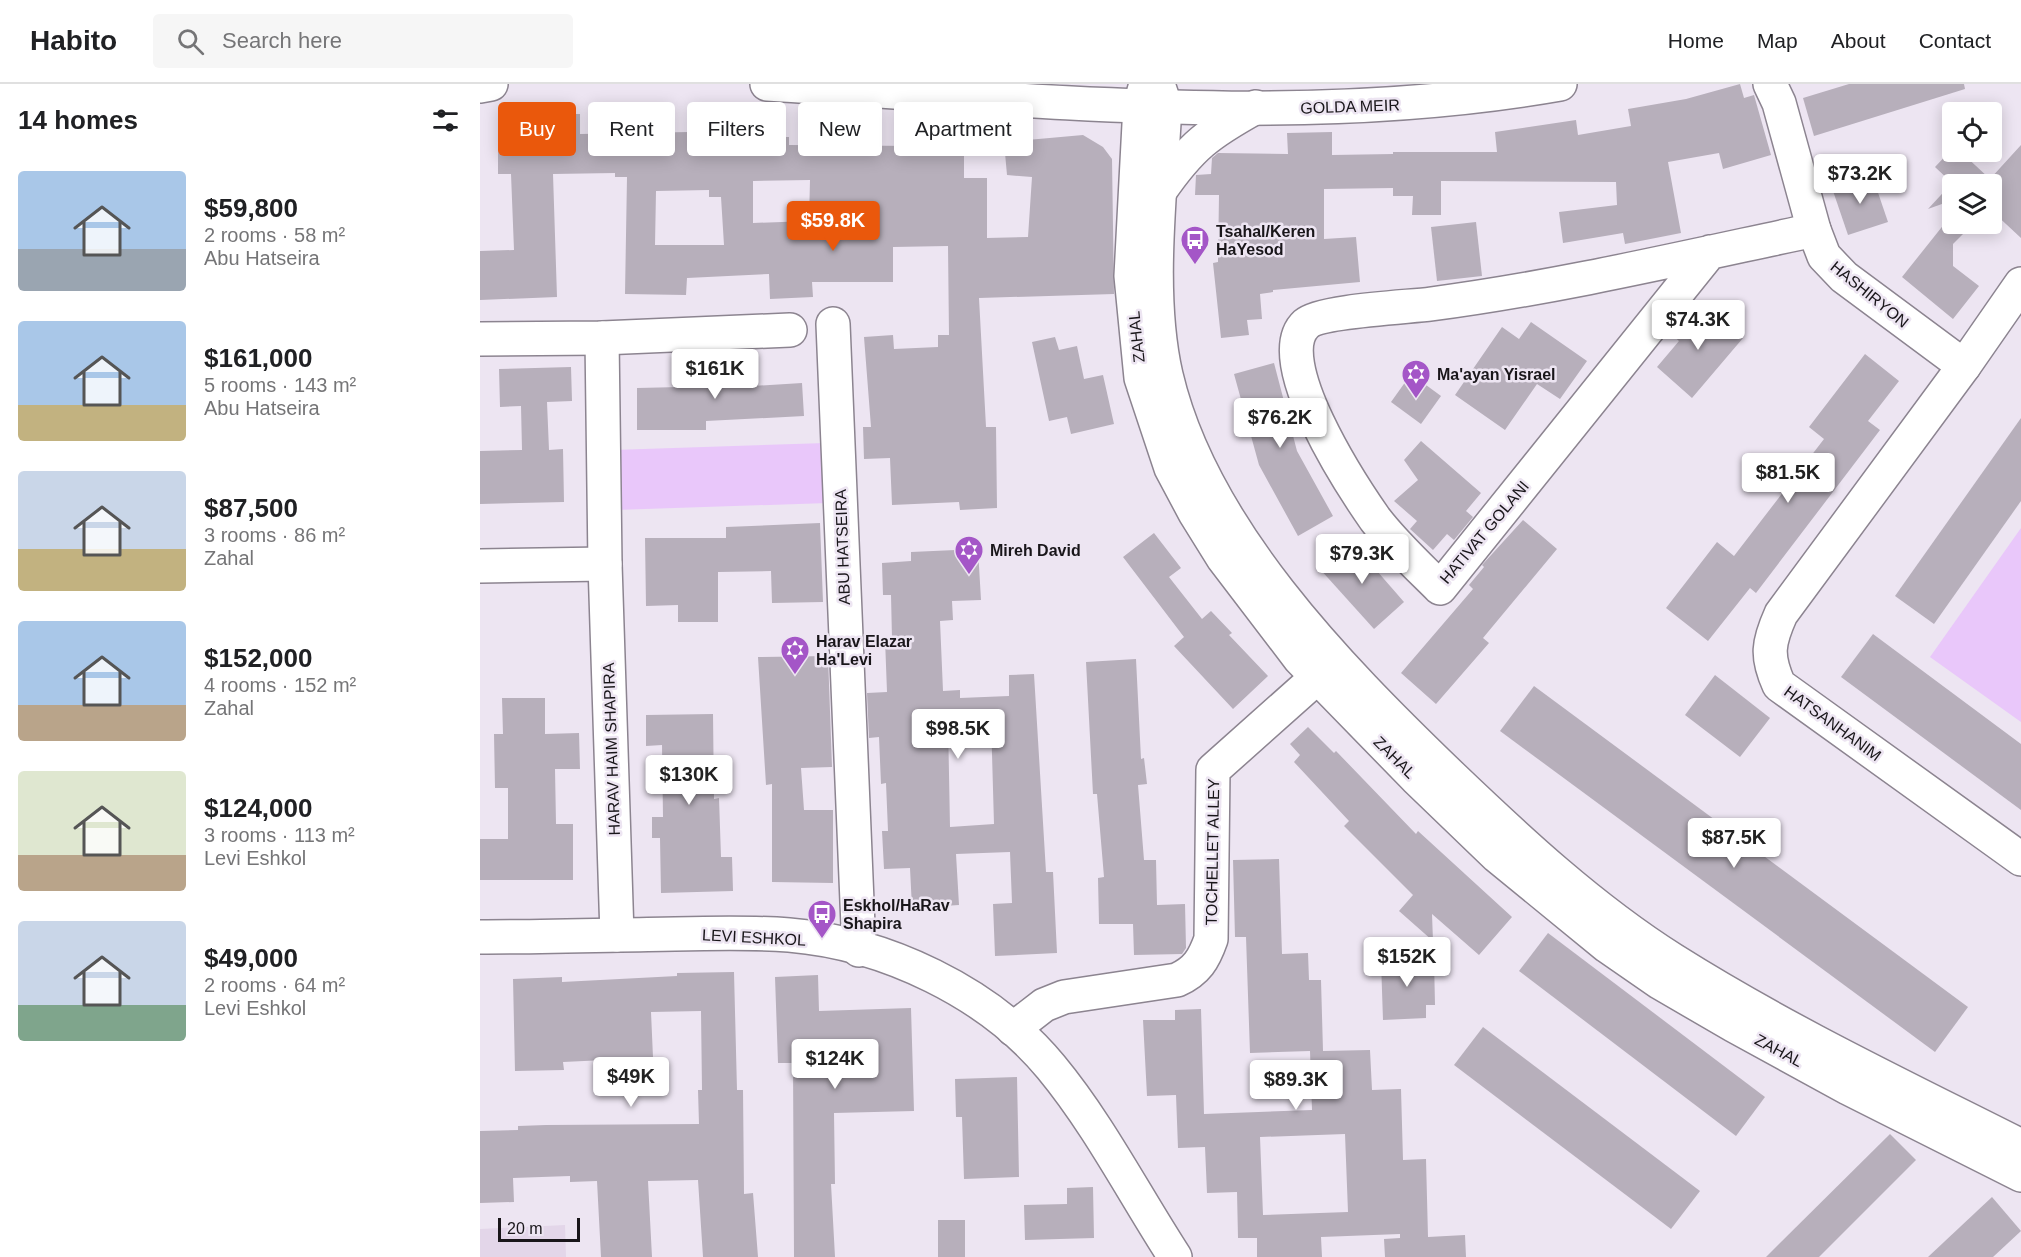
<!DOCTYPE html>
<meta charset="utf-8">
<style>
:root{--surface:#fff;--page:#f6f6f6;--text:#202124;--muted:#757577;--line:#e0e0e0;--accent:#ea580c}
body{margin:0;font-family:Arial,sans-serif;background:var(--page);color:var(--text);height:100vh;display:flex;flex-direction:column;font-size:22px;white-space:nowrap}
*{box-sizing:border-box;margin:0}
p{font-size:20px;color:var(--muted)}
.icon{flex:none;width:33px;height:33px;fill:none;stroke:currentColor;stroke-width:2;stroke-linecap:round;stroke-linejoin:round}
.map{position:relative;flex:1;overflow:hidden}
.panel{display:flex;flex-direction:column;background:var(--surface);width:480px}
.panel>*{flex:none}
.hud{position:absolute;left:18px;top:18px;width:570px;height:54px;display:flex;gap:12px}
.buttons{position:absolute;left:1462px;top:18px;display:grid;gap:12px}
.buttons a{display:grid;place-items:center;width:60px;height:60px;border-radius:6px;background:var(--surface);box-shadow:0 3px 15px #0003;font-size:30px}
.scale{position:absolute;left:18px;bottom:15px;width:82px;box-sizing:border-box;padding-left:6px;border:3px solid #19161a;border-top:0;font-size:16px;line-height:21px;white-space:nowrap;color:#19161a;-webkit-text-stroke:4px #ede5f2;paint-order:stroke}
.price{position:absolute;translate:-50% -51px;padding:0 14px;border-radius:6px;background:#fff;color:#222;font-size:20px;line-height:39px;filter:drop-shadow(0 2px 3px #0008)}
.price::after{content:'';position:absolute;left:50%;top:36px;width:18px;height:14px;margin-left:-9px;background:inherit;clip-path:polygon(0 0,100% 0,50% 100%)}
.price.current{background:var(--accent);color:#fff}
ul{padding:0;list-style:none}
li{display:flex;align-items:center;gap:18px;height:150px;padding:0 18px}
li span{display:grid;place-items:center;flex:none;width:168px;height:120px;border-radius:6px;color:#555}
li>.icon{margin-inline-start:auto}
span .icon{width:72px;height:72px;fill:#fffc;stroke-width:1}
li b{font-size:26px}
h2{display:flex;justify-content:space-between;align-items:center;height:72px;padding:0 18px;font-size:26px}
.pill{padding:0 21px;border-radius:6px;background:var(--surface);box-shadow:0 3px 15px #0003;font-size:21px;line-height:54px}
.pill.current{background:var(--accent);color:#fff}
header{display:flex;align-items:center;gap:36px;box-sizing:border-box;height:84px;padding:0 30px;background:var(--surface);border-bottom:2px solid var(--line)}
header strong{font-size:28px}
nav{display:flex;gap:33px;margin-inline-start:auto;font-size:21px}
.search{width:420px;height:54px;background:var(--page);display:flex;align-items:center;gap:15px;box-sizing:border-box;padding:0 21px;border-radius:6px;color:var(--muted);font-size:22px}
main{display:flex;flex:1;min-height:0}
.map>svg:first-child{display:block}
.built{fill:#e3d6e9}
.green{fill:#e9c7fa}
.building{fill:#b7afbb;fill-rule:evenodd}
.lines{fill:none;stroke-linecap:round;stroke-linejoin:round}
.minor-casing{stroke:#8c8490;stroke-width:36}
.major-casing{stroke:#8c8490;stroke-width:36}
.minor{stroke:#fff;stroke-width:33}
.major{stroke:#fff;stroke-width:33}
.labels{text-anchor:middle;stroke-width:5;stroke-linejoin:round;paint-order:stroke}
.street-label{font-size:16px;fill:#19161a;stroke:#ede5f2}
.poi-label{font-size:16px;font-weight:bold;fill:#19161a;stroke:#ede5f2;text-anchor:start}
</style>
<header>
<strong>Habito</strong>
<div class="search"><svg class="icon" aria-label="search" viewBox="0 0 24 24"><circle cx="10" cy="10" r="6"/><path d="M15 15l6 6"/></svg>Search here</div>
<nav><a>Home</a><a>Map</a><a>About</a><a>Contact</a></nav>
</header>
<main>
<section class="panel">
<h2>14 homes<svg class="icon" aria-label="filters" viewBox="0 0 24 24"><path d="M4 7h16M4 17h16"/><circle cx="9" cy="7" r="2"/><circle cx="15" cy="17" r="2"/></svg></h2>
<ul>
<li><span style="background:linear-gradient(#a9c7e8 65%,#9aa5b1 0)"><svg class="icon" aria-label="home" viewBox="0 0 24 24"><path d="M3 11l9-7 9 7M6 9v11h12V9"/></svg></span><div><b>$59,800</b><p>2 rooms · 58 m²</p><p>Abu Hatseira</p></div></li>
<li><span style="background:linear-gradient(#a9c7e8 70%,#c2b280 0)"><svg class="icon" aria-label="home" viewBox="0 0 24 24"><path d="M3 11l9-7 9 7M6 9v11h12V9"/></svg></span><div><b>$161,000</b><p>5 rooms · 143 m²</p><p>Abu Hatseira</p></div></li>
<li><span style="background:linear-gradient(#c9d6e8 65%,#c2b280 0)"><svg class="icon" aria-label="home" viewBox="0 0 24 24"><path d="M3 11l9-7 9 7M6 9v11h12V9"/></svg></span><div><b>$87,500</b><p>3 rooms · 86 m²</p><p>Zahal</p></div></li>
<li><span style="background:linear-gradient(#a9c7e8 70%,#b9a48a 0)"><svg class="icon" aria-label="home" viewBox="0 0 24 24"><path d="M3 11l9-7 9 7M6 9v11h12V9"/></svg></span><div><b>$152,000</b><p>4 rooms · 152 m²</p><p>Zahal</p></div></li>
<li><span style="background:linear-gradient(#dfe7d0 70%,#b9a48a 0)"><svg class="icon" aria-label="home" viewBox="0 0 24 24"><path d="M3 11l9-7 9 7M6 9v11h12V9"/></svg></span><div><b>$124,000</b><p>3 rooms · 113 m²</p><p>Levi Eshkol</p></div></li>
<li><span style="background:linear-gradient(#c9d6e8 70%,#7fa58c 0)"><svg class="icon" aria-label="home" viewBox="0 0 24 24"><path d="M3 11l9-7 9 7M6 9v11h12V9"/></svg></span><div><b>$49,000</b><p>2 rooms · 64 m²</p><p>Levi Eshkol</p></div></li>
</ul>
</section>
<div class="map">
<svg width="1541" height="1173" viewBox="0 0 1541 1173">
<rect width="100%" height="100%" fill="#ede5f2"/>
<path class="built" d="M85,1141l1,32h-86v-28z"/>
<g class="green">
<path d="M346,359l2,60 -213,7 -2,-60z"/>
<path d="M1541,444v194l-91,-65z"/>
</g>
<g class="building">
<path d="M1260,0l4,14 10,-3 17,60 -48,14 -4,-16 -51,9 13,71 -56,11 -2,-11 -60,10 -4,-31 58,-7 -1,-23 -175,-1v34h-29l1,-19h-20v-8l-69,1v50l32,-2 4,45 -87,8v2l-13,2 2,25 -15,1 2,15 -28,3 -8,-75 5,-1 1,-67h-24l1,-20 15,-1 1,-16 6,-5 70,1 -1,-21 45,-1v23l61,-1v-2h104l-2,-20 81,-12 2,15 53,-9 -3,-17 58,-10z"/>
<path d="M1369,0h115l1,5 -151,47 -11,-38z"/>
<path d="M18,27h29v3h53v20l109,-2v5h100v8l125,1 -1,-27h51v59h23v60l41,-1 4,-60 -25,-2 -3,-33 79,-7 20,12 9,12 2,135 -135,4 7,129h10l1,81 -37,2 -1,-8 -67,3 -2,-47 -26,1 -1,-32h8l-7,-90 29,-2 1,14 44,-2v-12h11l-1,-89 -55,1v35h-81l1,15 -43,2 -1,-25 -82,4 -1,17 -61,-1 2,-117h-12v-4l-62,1 4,123 -77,3v-49l34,-1 -3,-76h-13zM330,96l-1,41 -56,2v-42zM229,106v7h12l3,48h-69l1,-54z"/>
<path d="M1541,61v93l-29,-27v-27h-39v16l-25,9 24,-26 -17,-16 18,-19v4h8l29,27z"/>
<path d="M1392,91l16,47 -40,13 -16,-47z"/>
<path d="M1473,129v11h20l-20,20v22l26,20 -26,33 -51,-42z"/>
<path d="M996,138l6,54 -45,5 -6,-54z"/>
<path d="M1228,225l35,29 -51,60 -35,-31 22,-26 -10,-9 16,-19 11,10z"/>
<path d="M1051,238l56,39 -27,38 -23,-15 -32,46 -50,-35 47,-68 17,12z"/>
<path d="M575,253l4,13 18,-4 7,33 19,-4 11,49 -43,10 -4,-17 -18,4 -17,-79z"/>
<path d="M1385,270l34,27 -31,40 12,9 -124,163 -6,-5 -42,53 -42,-33 51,-66 17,14 90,-117 -15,-12z"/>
<path d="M794,279l23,88 36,65 -35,20 -39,-71 -25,-91z"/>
<path d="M271,281l1,21 50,-3 2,33 -98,5v9h-69v-42l44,-1v-18z"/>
<path d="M91,283l1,34 -25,1 2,48 14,-1 1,53 -84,2v-53l42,-1 -1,-44 -21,1 -1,-38z"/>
<path d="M931,290l30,22 -20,28 -30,-22z"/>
<path d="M1541,334v83l-87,123 -39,-28z"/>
<path d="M941,357l60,52 -15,18 7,6 -19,23 -7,-6 -14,16 -23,-21 7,-8 -23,-20 24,-21 -14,-20z"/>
<path d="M1043,436l34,29 -74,89 6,5 -53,61 -35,-31 72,-84 -4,-4 15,-18 -2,-2z"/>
<path d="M340,439l3,79 -51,1 -1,-32 -53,1v50h-40v-17l-32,1 -1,-68h81v-11z"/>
<path d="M674,449l27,35 -12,9 33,42 9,-8 21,22 -3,2 39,41 -35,33 -59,-63 10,-9 -61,-80z"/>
<path d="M870,456l54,62 -30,27 -55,-61z"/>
<path d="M498,465l3,51 -29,1 1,19 -13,1 3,70 17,-1v8l49,-2v-21l25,-1 12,198h7l4,81 -62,3 -2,-52 19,-1 -2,-51 -54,2 3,51 -47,3 -2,-40 -26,1 -2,-38h6l-2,-48 -5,1 -2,-47 -10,1 -2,-45 20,-1 -2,-53h7l-1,-44h-8l-1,-32 29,-2v-9zM511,635l3,105 -44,3 -2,-106z"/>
<path d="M1393,550l148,110v66l-180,-133z"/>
<path d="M348,572l4,111 -31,1 3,42h29v73l-61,-1v-98l-6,1 -8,-128z"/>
<path d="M656,575l5,100 3,-1 3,26 -9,1 6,75h12l1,45 28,-1 1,44 -4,6 -48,1 -1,-31h-34l-1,-46 6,-1 -7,-83h-4l-7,-132z"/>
<path d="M1235,591l55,43 -30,39 -55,-42z"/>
<path d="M1054,602l434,321 -33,45 -435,-321z"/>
<path d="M22,614h43v36l34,-1 1,36h-25l1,55h17v56h-93v-41h28v-51h-13l-1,-54h9z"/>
<path d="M233,630l1,85 5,-1 2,59h11l1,34 -72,2 -1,-55h-8v-21h11l-1,-72 -16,1v-31z"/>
<path d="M828,643l26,26 2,-2 80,83 2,-3 94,86 -33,38 -47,-41 1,27 -34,-30 14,-16 -69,-69 5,-5 -55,-59 6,-7 -10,-11z"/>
<path d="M799,775l3,95 26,-1 1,27h12l2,71 47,-1 2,40 29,-1 2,71 23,-1 2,78 37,-2 1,22h-81l-1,-18 16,-1v-4l-79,3 1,20h-65v-19h-19l-1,-46 -30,1 -2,-46 -27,1 -2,-53 -29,1 -4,-76h32v-10l26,-1 3,105 108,-4 -2,-59 -60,2 -4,-116h-11l-2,-77zM865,1050l3,78 -85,3 -3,-78z"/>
<path d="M1068,849l217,164 -29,39 -217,-165z"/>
<path d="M954,875l1,46h-9v13l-43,2 -2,-59z"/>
<path d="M254,888l3,118h6l1,104 9,-1 5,64h-55l-5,-77 -50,1 4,76h-51l-4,-76 -27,1v-6l-57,2 1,24 -34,1v-72l38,-1v-4l28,-1 153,-1 -1,-34h4l-1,-79 -50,1 3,68 -48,3 -1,-23 -42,2 1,8 -49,1 -2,-92 49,-2v5l115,-6v-3z"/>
<path d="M338,891l1,36 92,-3 3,103 -80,2 1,71h-4l4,73h-41l-1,-194h-15l-3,-86z"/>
<path d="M1003,943l217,164 -29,38 -217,-164z"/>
<path d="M537,993l2,100 -55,2 -2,-62h-6l-1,-38z"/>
<path d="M1410,1050l26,26 -97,97h-53z"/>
<path d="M613,1103l1,51 -69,2 -1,-35 43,-1v-16z"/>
<path d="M1512,1113l29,34 -28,26h-65z"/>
<rect x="458" y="1136" width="27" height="37"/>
</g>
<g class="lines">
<g class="minor-casing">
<g id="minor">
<path d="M666,0l-6,21 -9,171 10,102 30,90 24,45 28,45 77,101 116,119 81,78 110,90 52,36 74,43 115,63 173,87"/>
<path d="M678,0l7,21c-4,84 -18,187 1,270 36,154 172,292 283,399 70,67 142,134 224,186 111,70 231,127 348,186"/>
<path d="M1290,0l9,19 35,127 10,26 20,21 120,89"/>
<path d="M680,107c31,-45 49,-58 96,-84"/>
<path d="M1230,168l-270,336c-22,-22 -46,-44 -65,-69 -23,-33 -107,-160 -69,-195 14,-13 102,-17 125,-20 129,-17 256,-47 383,-74"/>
<path d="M1541,200l-57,82 -183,248c-13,29 -15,42 -2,71l242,174"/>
<path d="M353,240l26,626"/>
<path d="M122,254l3,226 12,371"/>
<path d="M0,255l122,-1 188,-8"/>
<path d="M0,482l125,-2"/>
<path d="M0,853c65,0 130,-2 195,-3 38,-1 76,-2 114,1 96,8 200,57 262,132 48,58 83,127 124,190"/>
<path d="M533,945l31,-24 20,-8 113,-17c20,-9 27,-21 34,-41l2,-169 119,-106"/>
</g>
</g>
<g class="major-casing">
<g id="major">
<path d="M287,0c263,15 531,46 793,0"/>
<path d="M0,2l11,-2"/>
</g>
</g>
<use href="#minor" class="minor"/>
<use href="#major" class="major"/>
</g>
<defs>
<g id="bus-pin" transform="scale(1.5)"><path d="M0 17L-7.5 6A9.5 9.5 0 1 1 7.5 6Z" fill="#a456c7" stroke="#ede5f2"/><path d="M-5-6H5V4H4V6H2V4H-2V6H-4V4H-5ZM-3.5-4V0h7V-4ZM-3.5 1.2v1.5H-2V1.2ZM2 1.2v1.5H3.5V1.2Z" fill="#fff"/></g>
<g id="synagogue-pin" transform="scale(1.5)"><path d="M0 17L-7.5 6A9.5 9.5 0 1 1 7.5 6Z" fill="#a456c7" stroke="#ede5f2"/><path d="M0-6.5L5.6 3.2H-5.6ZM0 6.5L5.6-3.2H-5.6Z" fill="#fff"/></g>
</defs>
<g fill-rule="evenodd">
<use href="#bus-pin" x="715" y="156"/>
<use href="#synagogue-pin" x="936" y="290"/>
<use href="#synagogue-pin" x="489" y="466"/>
<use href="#synagogue-pin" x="315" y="566"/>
<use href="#bus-pin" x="342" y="830"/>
</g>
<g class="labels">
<g class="street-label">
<text transform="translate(870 22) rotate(-2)" y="6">GOLDA MEIR</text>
<text transform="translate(1390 210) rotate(39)" y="6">HASHIRYON</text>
<text transform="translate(656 253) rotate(-96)" y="6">ZAHAL</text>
<text transform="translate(1004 448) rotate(-50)" y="6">HATIVAT GOLANI</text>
<text transform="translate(362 463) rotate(-92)" y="6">ABU HATSEIRA</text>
<text transform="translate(1353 639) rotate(36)" y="6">HATSANHANIM</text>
<text transform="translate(131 665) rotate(-92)" y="6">HARAV HAIM SHAPIRA</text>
<text transform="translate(915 673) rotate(45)" y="6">ZAHAL</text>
<text transform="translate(732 768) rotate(-89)" y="6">TOCHELLET ALLEY</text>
<text transform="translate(274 853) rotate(3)" y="6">LEVI ESHKOL</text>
<text transform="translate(1299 966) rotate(28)" y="6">ZAHAL</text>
</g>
<g class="poi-label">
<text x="736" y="153">Tsahal/Keren<tspan x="736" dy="18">HaYesod</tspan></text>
<text x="957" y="296">Ma'ayan Yisrael</text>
<text x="510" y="472">Mireh David</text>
<text x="336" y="563">Harav Elazar<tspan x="336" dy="18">Ha'Levi</tspan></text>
<text x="363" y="827">Eskhol/HaRav<tspan x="363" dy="18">Shapira</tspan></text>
</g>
</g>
</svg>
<div class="buttons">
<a><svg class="icon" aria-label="locate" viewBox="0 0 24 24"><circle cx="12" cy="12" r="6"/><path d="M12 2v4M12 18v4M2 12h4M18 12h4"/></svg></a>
<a><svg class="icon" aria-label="layers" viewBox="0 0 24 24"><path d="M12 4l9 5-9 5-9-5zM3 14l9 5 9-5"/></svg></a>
</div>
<div class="scale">20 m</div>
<b class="price" style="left:1380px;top:121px">$73.2K</b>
<b class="price current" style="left:353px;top:168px">$59.8K</b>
<b class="price" style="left:1218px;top:267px">$74.3K</b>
<b class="price" style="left:235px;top:316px">$161K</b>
<b class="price" style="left:800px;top:365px">$76.2K</b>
<b class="price" style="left:1308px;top:420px">$81.5K</b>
<b class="price" style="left:882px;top:501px">$79.3K</b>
<b class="price" style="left:478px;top:676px">$98.5K</b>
<b class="price" style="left:209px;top:722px">$130K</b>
<b class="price" style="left:1254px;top:785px">$87.5K</b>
<b class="price" style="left:927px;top:904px">$152K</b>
<b class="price" style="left:355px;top:1006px">$124K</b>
<b class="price" style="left:151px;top:1024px">$49K</b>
<b class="price" style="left:816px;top:1027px">$89.3K</b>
<div class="hud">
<a class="pill current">Buy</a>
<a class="pill">Rent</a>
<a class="pill">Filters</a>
<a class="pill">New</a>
<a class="pill">Apartment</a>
</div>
</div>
</main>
